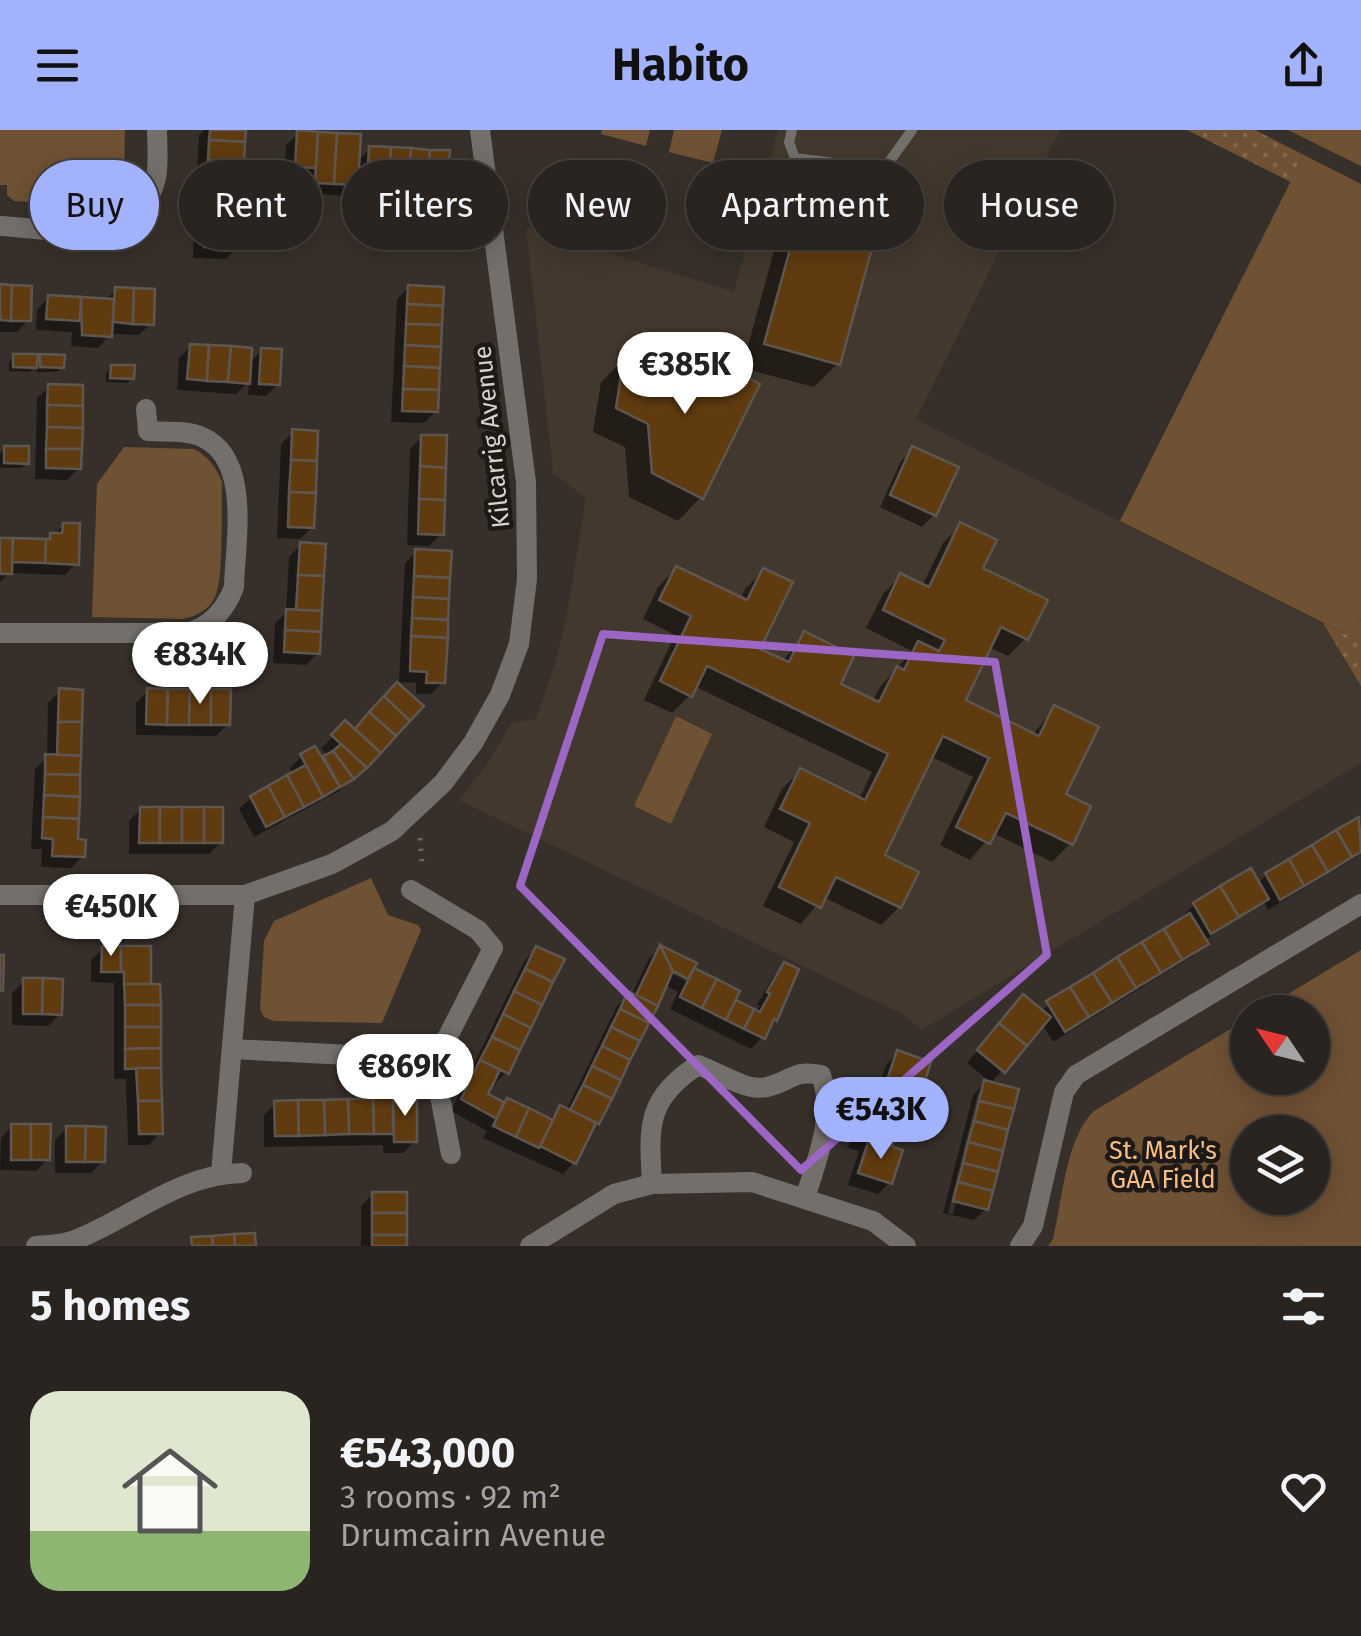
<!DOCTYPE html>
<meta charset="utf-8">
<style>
:root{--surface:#292420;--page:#312c29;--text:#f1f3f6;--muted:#a5a4a5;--line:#45413e;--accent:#a3b2fd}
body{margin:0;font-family:"Fira Sans",sans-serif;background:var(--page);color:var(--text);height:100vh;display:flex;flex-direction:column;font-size:38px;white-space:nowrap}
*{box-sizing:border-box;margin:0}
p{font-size:32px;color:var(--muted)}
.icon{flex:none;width:55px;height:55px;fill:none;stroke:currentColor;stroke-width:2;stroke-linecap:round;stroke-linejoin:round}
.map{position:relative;height:1116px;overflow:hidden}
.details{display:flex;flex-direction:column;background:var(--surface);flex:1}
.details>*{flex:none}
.top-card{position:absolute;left:30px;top:30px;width:1302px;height:90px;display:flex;gap:20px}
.needle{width:65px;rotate:305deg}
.buttons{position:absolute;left:1230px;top:865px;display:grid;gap:20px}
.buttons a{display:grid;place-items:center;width:100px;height:100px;border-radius:50%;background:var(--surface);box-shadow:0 5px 25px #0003,0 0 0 2px var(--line);font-size:50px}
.price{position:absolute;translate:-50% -85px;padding:0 22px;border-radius:35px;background:#fff;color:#222;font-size:32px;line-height:65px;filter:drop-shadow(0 2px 5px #0008)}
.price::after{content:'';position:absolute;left:50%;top:60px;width:30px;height:22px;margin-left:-15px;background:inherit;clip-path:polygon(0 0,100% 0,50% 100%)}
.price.on{background:var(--accent);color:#111}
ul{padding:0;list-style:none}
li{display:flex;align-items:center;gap:30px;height:250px;padding:0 30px}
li+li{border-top:2px solid var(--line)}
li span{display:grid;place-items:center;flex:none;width:280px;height:200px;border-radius:30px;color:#555}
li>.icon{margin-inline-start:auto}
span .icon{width:120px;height:120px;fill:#fffc;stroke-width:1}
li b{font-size:42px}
h2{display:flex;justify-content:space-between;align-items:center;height:120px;padding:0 30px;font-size:42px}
.tag{padding:0 35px;border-radius:45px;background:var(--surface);box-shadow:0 5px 25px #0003,0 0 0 2px var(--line);font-size:35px;line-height:90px}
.tag.on{background:var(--accent);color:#111}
header{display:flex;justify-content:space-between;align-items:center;height:130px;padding:0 30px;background:var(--accent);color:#111;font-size:45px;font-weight:700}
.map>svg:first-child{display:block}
.built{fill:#43382d}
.grass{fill:url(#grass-dots)}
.park{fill:#6f5134;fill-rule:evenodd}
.shadow{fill:#0007;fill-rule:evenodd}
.building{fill:#603b10;stroke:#5e5751;stroke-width:2.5}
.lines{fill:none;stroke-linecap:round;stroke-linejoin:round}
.path{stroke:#69635e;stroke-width:5;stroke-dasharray:2.5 8;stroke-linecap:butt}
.lane{stroke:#726f6c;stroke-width:10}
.street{stroke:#726f6c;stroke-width:20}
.marked{fill:none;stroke:#9b66c4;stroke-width:8;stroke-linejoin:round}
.labels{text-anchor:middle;stroke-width:9;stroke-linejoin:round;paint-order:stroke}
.street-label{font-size:25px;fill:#d6d2ce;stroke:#1c1916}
.park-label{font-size:25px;fill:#f9be85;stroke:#1c1916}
</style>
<header><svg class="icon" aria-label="menu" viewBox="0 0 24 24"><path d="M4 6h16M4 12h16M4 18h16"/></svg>Habito<svg class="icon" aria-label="share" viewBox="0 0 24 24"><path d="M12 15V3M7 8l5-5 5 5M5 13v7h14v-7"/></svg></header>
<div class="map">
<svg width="1361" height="1116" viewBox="0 0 1361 1116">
<defs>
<pattern id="grass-dots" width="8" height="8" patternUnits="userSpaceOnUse" patternTransform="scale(2.5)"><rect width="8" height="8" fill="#6f5134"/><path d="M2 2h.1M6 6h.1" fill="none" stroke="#836950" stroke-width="1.8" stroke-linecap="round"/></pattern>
</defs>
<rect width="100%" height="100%" fill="#37302a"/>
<path class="built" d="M778,0h282l-144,289 407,204 38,63v77l-439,267 -20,-16 -443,-214 28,-36 25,-41 24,-4 20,-58 12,-53 18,-110 -33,-25 -27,-246 208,65z"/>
<g class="grass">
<path d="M1187,0h68l49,25 -13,27z"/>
<path d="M1361,489v67l-38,-63 29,14z"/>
</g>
<g class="park">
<path d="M0,0h125c-1,15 1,34 -3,48 -10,38 -77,24 -108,23l-7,-6v-10h-7z"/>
<path d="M602,0h48l-4,16 -45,-12z"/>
<path d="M674,0h48l-9,33 -44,-11z"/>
<path d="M1288,0h73v36z"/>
<path d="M1304,25l57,29v435l-9,18 -232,-116z"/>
<path d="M124,317l70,2c15,8 22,18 28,33 -1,24 2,97 -7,115 -6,13 -19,19 -32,22l-91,-2 5,-133z"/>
<path d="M676,586l36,18 -41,90 -37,-18z"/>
<path d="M371,748l17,37 30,10 3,5 -39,93 -108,-2 -10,-4 -4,-8 4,-68 10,-20z"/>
<path d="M1361,820v296h-313l5,-7c9,-38 13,-102 41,-128l153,-92 1,59h64v-66h-54zM1312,1002v66h-64v-66z"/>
</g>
<g class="shadow">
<path d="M205,0h38l-5,117 -12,12 -33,-1 6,-123z"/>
<path d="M298,3l58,30 14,-14 77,4 -3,64 -12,11h-16l1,-32 -60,-3v-11l-13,14 -40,-3 1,-14 -21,-2 2,-32z"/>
<path d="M808,60l30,173 -24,24 -72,-19 42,-154z"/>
<path d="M0,157l28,33 -11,12h-17z"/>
<path d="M409,157l27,124 -12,12 -33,-1 6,-123z"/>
<path d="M116,159l35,34 -12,12 -29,-1 -12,14 -27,-2 1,-14 -36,-2 1,-21 12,-11 56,3z"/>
<path d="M191,216l58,18 13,-14 16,34 -12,12 -18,-1 1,-14 -13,13 -59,-4 2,-32z"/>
<path d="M14,226l21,7 6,-7 21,11 -6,5h-20v-6l-7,6 -20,-1v-9z"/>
<path d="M625,228l91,26 13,-13 -28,126 -23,24 -49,-24 -4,-50 -32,-15 8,-50z"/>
<path d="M112,237l20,11 -5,5 -21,-1v-9z"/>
<path d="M49,257l30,81 -12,12 -32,-1 2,-81z"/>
<path d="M293,302l19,95 -12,12 -23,-1 4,-94z"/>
<path d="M422,307l19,97 -12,12 -22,-1 3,-96z"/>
<path d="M5,318l22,15 -6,5h-21v-15z"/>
<path d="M913,319l21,66 -12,12 -42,-20 21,-46z"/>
<path d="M64,395l12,38 -11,12 -56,-2 -9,9v-42l45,2z"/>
<path d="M961,395l19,44 46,69 -18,18 -20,-9 -26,54 70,34 23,-27 15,136 -18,18 -59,-29 -23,27 -30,-15 33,-68 -43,-21 -49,100 18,51 -18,18 -58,-28 -22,27 -38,-18 31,-64 -30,-15 18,-38 18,-18 59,28 13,-27 -178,-86 -4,9 -18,18 -28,-13 31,-65 -32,-16 15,-32 18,-18 64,31 5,-11 18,-18 -6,79 25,12 22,-28 33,51 35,17 8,-15 32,-36 -46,-23 17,-34 18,-18 21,10 21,-43z"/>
<path d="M301,415l17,108 -12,12 -33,-2 2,-40 11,-10 3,-56z"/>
<path d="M416,422l27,130 -12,12h-15v-11l-17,-1 6,-119z"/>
<path d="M60,561l15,151 8,14 -12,12 -30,-1 1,-18h-11l4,-80 12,-12 1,-54z"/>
<path d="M148,561l80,33 -12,12 -80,-1v-32z"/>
<path d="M386,567l34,9 -81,85 -85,46 -15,-28 12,-11 42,-23 -3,-7 12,-12 18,4 9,-4 -8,-7 24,-25 9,8z"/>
<path d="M141,679l80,33 -12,12h-80v-33z"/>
<path d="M1361,689v35l-93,56 -5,-9 -59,40 2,2 -12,12 -141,87 -11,-18 -52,60 -4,125 -12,11 -31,-7 30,-118 15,-15 -21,-17 45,-54 28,2 144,-91 -2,-3 12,-12 56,-34 8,13 8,-9zM978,963h5l-30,121 -5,-1z"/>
<path d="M660,818l31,21 46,23 -4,9 23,12 4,-7 -3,-1 16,-28 12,-12 -10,54 -13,18 -11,12 -81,-40 8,-17 -14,-8 -67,139 -23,39 -11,12 -80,-36 4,-7 -36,-20 74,-151 11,-11 -30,123 -11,12 -4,-2 -7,13 19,9 4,-3 41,19 12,-12 6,3 51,-105 12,-12 2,2 18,-37zM663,833l23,12v6l-25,-13z"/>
<path d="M103,819h46l11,184 -11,12h-21l-2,-66h-12v-96l-23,-1v-22z"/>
<path d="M24,851l36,33 -12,12 -36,-1v-32z"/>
<path d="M897,923l21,43 -12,12 -3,-2 -14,43 1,33 -12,12 -30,-9 11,-34 -11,-3 16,-51 15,-11 7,-21z"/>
<path d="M414,969l1,42 -12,12h-20v-8l-119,2v-32l12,-12z"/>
<path d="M12,996l36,33 -12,12 -36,-1 1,-32z"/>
<path d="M67,998l36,33 -12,12h-36v-33z"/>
<path d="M373,1064l32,52h-44v-40z"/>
</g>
<g class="building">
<path d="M210,0h36l-1,12 -36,-2z"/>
<path d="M297,0l21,2 -2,36 -21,-1z"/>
<path d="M318,2l19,1 -3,51 -19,-1z"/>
<path d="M337,3l24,1 -3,51 -24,-1z"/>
<path d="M209,10l36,2 -1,20 -36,-2z"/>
<path d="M369,16l22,1 -2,36 -22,-1z"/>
<path d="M391,17l20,1 -2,36 -20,-1z"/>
<path d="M411,18l19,2 -2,35 -19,-1z"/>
<path d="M430,20h20l-4,68 -19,-1z"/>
<path d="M208,30l36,2 -1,21 -36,-2z"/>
<path d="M207,51l36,2 -1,21 -36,-2z"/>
<path d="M807,57l76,21 -43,157 -76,-21z"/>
<path d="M206,72l36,2 -1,22 -36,-1z"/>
<path d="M205,95l36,1 -1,22 -36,-1z"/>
<path d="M0,154l12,1 -1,36 -11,-1z"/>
<path d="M12,155l20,1 -1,35h-20z"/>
<path d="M408,155l36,2 -1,19 -36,-2z"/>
<path d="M115,157l19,1 -1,36 -20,-2z"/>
<path d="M134,158l21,1 -1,36 -21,-1z"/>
<path d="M48,165l33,2 -1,24 -34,-2z"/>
<path d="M81,167l33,2 -2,38 -30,-2z"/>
<path d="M407,174l36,2 -1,19 -36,-1z"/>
<path d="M406,194l36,1 -1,22 -36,-2z"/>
<path d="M190,214l19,1 -2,36 -20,-2z"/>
<path d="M209,215l22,1 -3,36 -21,-1z"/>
<path d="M405,215l36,2 -1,21 -36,-2z"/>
<path d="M231,216l21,2 -2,36 -22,-2z"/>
<path d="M261,218l21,1 -2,36 -21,-1z"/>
<path d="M13,224h25l-1,14 -24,-1z"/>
<path d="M40,224l25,1 -1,13 -24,-1z"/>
<path d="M624,225l59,9 37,19 8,-15 32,16 -57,115 -51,-26 -4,-49 -32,-16z"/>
<path d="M111,235h24l-1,14 -24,-1z"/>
<path d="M404,236l36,2 -1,22 -36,-1z"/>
<path d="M48,254l35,1v21l-36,-1z"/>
<path d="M403,259l36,1 -1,22 -36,-1z"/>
<path d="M47,275l36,1v22l-36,-1z"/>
<path d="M47,297l36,1 -1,21h-36z"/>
<path d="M292,299l26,2 -1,30 -26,-1z"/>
<path d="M421,305h26l-1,33 -26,-2z"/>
<path d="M4,316h25v18l-25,-1z"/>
<path d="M912,316l47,21 -23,49 -46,-21z"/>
<path d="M46,319h36l-1,20 -35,-1z"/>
<path d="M291,330l26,1 -1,32 -27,-1z"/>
<path d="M420,336l26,2 -1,32 -26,-1z"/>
<path d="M289,362l27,1 -2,35 -26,-1z"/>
<path d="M419,369l26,1 -1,35 -26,-1z"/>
<path d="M960,392l37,18 -14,28 65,32 -20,40 -27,-13 -35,73 73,36 15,-31 45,22 -33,67 25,12 -18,39 -67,-32 -16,31 -34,-17 33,-69 -46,-22 -58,119 34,17 -18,36 -65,-31 -15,31 -42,-21 31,-64 -30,-14 20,-41 65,32 23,-46 -181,-88 -15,31 -32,-16 31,-65 -32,-16 17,-34 71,34 16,-32 30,14 -33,67 29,13 15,-31 50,25 -13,28 38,18 18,-36 7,4 14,-29 21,10 6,-11 -62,-30 17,-37 29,14z"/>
<path d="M63,393h17l-1,42 -34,-2 1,-24h4v-6h12z"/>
<path d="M0,408h13l-1,36h-12z"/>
<path d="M13,408l33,1 -1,24 -33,-1z"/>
<path d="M300,412l26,2 -2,32 -26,-1z"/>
<path d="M415,419l37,2 -2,27 -36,-2z"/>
<path d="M298,445l26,1 -2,35 -26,-1z"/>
<path d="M414,446l36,2 -1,21 -36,-2z"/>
<path d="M413,467l36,2 -1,21 -36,-2z"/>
<path d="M286,479l36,2 -1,21 -36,-2z"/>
<path d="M412,488l36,2v18l-37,-2z"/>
<path d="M285,500l36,2 -1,22 -36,-2z"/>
<path d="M411,506l37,2 -3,45h-19l1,-11 -17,-1z"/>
<path d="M397,552l27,24 -14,15 -26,-25z"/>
<path d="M59,558l24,2 -1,32h-24z"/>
<path d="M147,558l21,1 -1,36 -21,-1z"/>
<path d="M168,559h22l-1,36h-22z"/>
<path d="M190,559h21v36h-22z"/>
<path d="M211,559h20l-1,36h-19z"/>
<path d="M384,566l26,25 -14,15 -27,-24z"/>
<path d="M369,582l27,24 -15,17 -26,-24z"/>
<path d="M345,590l36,33 -14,15 -36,-33z"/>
<path d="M58,592h24l-1,34 -24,-1z"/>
<path d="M341,614l26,24 -13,11 -21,-28z"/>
<path d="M315,616l25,41 -17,10 -23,-43z"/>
<path d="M333,621l21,28 -14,8 -17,-31z"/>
<path d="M45,624l36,2 -1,19 -35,-1z"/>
<path d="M306,635l17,32 -19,10 -17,-32z"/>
<path d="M45,644l35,1v22l-36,-2z"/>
<path d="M287,645l17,32 -19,10 -17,-31z"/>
<path d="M268,656l17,31 -19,10 -16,-31z"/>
<path d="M44,665l36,2 -1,22 -36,-2z"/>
<path d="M140,677h20v36h-21z"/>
<rect x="160" y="677" width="22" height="36"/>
<rect x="182" y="677" width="22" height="36"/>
<rect x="204" y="677" width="19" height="36"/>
<path d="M43,687l36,2 -1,20 8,1 -1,17 -33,-1 1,-17 -11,-1z"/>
<path d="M1359,687l2,35 -9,5 -16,-27z"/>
<path d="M1336,700l16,27 -24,15 -16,-27z"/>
<path d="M1312,715l16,27 -24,14 -15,-27z"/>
<path d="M1289,729l15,27 -24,14 -15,-27z"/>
<path d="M1251,738l18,31 -30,18 -19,-31z"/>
<path d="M1220,756l19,31 -28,17 -18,-31z"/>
<path d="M1190,783l19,31 -27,16 -18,-31z"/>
<path d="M1164,799l18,31 -21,13 -19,-31z"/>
<path d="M1142,812l19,31 -25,15 -19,-31z"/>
<path d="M660,815l13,26 -15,35 -22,-11z"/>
<path d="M660,815l37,18 -9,16 -15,-8z"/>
<path d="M102,816h19v26h-20z"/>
<path d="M121,816h30v39l-27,-1v-12h-3z"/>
<path d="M536,816l29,13 -12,23 -28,-13z"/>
<path d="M0,825h4l-1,36h-3z"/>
<path d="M1117,827l19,31 -24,15 -19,-30z"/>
<path d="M784,832l15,7 -22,52 -3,-2 -9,20 -21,-10 10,-20 6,3 10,-18 -3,-2z"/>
<path d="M694,838l23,11 -15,29 -22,-11z"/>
<path d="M525,839l28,13 -11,23 -28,-14z"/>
<path d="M1093,843l19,30 -23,14 -19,-30z"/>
<path d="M23,848h20l-1,36h-19z"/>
<path d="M43,848l20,1 -1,36 -20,-1z"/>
<path d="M717,849l23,12 -14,29 -24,-12z"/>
<path d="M124,854h36l1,21h-36z"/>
<path d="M1070,857l19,30 -24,15 -19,-31z"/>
<path d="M514,861l28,14 -11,23 -28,-14z"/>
<path d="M628,861l30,15 -9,17 -29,-14z"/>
<path d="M1023,864l28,23 -24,29 -28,-23z"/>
<path d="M736,870l18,9 -10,20 -18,-9z"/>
<rect x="125" y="875" width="36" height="22"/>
<path d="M620,879l29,14 -9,18 -29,-14z"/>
<path d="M503,884l28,14 -11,22 -28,-13z"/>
<path d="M999,893l28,23 -22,27 -28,-23z"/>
<path d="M125,897h36v21l-36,1z"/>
<path d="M611,897l29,14 -10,19 -28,-14z"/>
<path d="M492,907l28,13 -11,24 -29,-14z"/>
<path d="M602,916l28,14 -9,20 -29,-14z"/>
<path d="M161,918v20l-36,1v-20z"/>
<path d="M897,920l34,12 -11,35 -35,-11z"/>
<path d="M480,930l20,10 -12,24 16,8 -7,17 -36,-20z"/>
<path d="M592,936l29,14 -9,19 -29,-14z"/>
<path d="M136,938h25l1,33h-24z"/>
<path d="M984,950l35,9 -5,20 -35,-8z"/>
<path d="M875,953l35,11 -9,27 -34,-11z"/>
<path d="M583,955l29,14 -13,25 -29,-14z"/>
<path d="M393,967v37h-19l-1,-36z"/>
<path d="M393,967h24v45h-23z"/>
<path d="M373,968l1,36h-25l-1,-35z"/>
<path d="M507,968l22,10 -13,29 -23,-11z"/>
<path d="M348,969l1,35 -24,1 -1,-35z"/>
<path d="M298,970l1,36h-24l-1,-35z"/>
<path d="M298,970h26l1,35 -26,1z"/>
<path d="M138,971h24l1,33h-24z"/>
<path d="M979,971l35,8 -6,21 -34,-9z"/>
<path d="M560,975l36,18 -20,41 -36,-18z"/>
<path d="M529,978l24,12 -14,28 -23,-11z"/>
<path d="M867,980l34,11 -9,26 -34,-11z"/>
<path d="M974,991l34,9 -5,21 -35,-9z"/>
<rect x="11" y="994" width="20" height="36"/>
<path d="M31,994h20l-1,36h-19z"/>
<path d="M66,996h20l-1,36h-19z"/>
<path d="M86,996l20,1 -1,35h-20z"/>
<path d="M869,1009l34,11 -11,34 -34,-11z"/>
<path d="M968,1012l35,9 -5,21 -35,-9z"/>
<path d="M963,1033l35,9 -5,19 -35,-9z"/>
<path d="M958,1052l35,9 -5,19 -35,-9z"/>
<rect x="372" y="1062" width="35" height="21"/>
<rect x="372" y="1083" width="35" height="22"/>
<path d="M255,1103l1,13h-21l-1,-12z"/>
<path d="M234,1104l1,12h-22l-1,-10z"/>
<rect x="372" y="1105" width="35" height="11"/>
<path d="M212,1106l1,10h-21l-1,-9z"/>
</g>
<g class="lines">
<path class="path" d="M420,708l2,26"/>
<path class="lane" d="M792,0l-3,12 6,16 64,8 28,-1 25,-35"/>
<g class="street">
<path d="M0,96c57,3 138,24 156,-48 3,-15 1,-33 1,-48"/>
<path d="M0,503h186c24,-5 40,-24 48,-46 1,-45 18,-128 -32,-150 -16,-7 -37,-5 -54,-6l-2,-22"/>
<path d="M0,765h245l87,-31 60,-33 51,-48 30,-40 27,-48 19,-51 8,-65 -1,-97 -46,-352"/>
<path d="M232,919l195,10 20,-21 46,-90 -15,-18 -67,-40"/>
<path d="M427,929l13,37 11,58"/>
<path d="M221,1043l24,-278"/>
<path d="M652,1054c-3,-56 -7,-85 46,-119 20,7 49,27 69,22 25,-6 26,-18 54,-12 15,40 -4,84 -16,123"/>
<path d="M36,1116c12,-1 27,-1 39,-6 56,-22 104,-66 167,-67"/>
<path d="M530,1116l84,-52 38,-10 100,-2 121,39 33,25"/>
<path d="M1020,1116l13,-20 31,-134 12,-17 285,-171"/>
</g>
</g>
<path class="marked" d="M603,504l392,28 52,293 -246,215 -281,-284z"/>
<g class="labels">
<g class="street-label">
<text transform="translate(491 307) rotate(-96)" y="9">Kilcarrig Avenue</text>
</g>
<g class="park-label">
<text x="1163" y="1029">St. Mark's<tspan x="1163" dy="29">GAA Field</tspan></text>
</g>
</g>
</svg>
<div class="buttons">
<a><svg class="needle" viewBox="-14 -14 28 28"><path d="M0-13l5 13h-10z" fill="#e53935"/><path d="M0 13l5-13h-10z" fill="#a5a4a5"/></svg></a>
<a><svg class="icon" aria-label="layers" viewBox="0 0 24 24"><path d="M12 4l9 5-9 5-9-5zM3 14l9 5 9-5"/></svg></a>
</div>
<b class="price" style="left:685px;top:287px">€385K</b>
<b class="price" style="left:200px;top:577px">€834K</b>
<b class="price" style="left:111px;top:829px">€450K</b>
<b class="price" style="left:405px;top:989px">€869K</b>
<b class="price on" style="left:881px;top:1032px">€543K</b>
<div class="top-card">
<a class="tag on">Buy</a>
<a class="tag">Rent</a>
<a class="tag">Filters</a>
<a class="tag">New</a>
<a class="tag">Apartment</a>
<a class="tag">House</a>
</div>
</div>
<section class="details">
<h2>5 homes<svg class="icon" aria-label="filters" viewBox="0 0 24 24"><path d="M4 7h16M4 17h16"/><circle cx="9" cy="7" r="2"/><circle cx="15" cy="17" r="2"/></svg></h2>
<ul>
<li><span style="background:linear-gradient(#dfe7d0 70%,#8fb573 0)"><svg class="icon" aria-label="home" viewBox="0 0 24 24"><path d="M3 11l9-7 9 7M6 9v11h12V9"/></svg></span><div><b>€543,000</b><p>3 rooms · 92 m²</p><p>Drumcairn Avenue</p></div><svg class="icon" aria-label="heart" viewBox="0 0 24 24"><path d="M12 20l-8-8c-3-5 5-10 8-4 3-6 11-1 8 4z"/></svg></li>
</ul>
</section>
